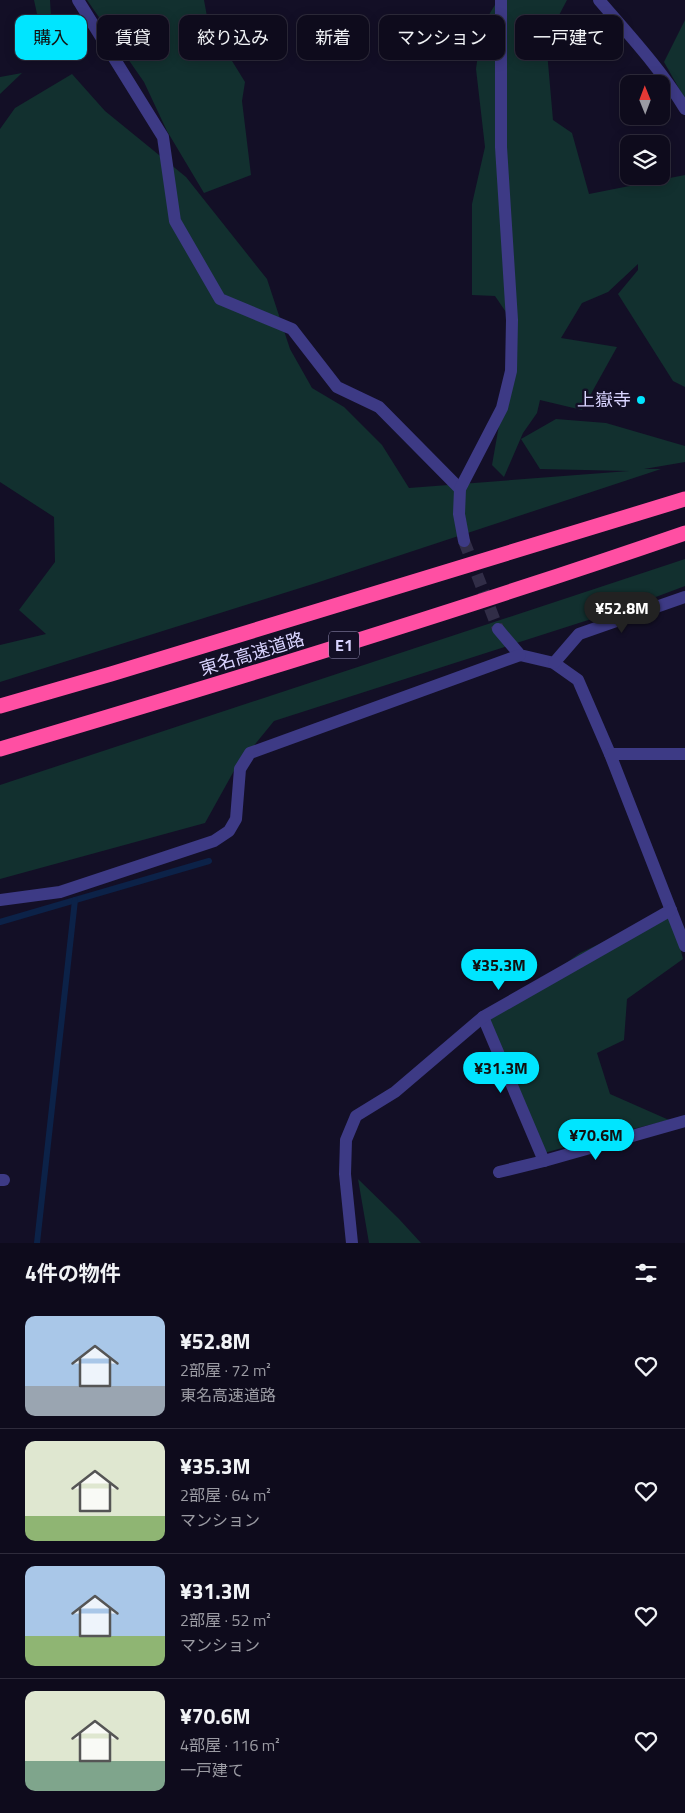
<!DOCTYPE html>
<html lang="ja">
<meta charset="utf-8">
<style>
:root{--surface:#0e0b1c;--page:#1c1929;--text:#f1f3f6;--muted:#9b9ba3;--line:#2e2b3b;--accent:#00e5ff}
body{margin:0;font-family:"Titillium Web","Noto Sans JP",sans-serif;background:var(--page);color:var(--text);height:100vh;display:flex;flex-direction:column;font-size:19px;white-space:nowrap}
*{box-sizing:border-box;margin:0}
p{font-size:16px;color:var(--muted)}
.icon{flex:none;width:28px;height:28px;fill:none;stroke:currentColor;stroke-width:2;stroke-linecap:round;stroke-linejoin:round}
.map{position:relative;height:1243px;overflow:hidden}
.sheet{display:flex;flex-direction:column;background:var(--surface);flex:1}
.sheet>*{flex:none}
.top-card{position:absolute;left:15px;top:15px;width:655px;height:45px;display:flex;gap:10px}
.needle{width:32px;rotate:359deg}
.tools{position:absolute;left:620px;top:75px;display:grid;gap:10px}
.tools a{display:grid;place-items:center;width:50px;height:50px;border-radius:10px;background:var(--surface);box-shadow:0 2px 12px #0003,0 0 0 1px var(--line);font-size:25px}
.price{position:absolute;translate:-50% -42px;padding:0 11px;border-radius:18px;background:var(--accent);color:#111;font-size:16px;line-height:32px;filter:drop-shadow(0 1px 2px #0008)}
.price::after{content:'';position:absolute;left:50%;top:30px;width:15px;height:11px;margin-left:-8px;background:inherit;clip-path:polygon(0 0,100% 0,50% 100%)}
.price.active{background:#222;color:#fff}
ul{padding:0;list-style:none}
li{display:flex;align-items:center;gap:15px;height:125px;padding:0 25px}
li+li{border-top:1px solid var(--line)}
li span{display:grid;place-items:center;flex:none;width:140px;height:100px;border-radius:10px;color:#555}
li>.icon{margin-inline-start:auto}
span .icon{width:60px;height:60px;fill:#fffc;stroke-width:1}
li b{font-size:21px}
h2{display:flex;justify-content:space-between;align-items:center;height:60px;padding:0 25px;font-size:21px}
.pill{padding:0 18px;border-radius:10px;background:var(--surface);box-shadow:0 2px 12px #0003,0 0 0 1px var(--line);font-size:18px;line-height:45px}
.pill.active{background:var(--accent);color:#111}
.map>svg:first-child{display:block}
.green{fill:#12302f}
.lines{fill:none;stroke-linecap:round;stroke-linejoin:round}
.stream{stroke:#0c2248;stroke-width:6}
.minor-tunnel{stroke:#312d47;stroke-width:12;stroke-dasharray:12 6;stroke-linecap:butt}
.minor{stroke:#3d3a85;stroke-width:12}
.highway{stroke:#ff4fa3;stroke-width:15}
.poi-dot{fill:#00e5ff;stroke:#130f26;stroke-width:2}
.labels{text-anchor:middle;stroke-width:5;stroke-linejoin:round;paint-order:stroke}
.shield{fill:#130f26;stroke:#9e99be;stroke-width:1}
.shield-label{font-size:16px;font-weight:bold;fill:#d9d4ff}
.poi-label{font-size:18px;fill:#d9d4ff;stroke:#130f26;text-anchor:end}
.street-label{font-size:18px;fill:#d9d4ff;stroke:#130f26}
</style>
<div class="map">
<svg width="685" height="1243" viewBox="0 0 685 1243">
<rect width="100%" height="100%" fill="#130f26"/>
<g class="green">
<path d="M34,0h16l3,46 -7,9z"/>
<path d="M87,0h117l4,22 37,60 -3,19 9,74 -47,18 -37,-62 -23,-49z"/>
<path d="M498,0h69l-21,40 7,80 19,13 17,61 96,-19v212l-12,-6 -55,-87 20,-24v-6l-30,28 -26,11 -21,35 56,9 -35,63 -42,-10 -3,13 -14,20 -19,44 -12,-12 10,-57 10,-87 -17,-25 -23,-1v-91l13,-57 -9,-78 6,-43z"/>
<path d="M685,20v79l-21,-37z"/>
<path d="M22,73l-22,21v-17z"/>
<path d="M72,74l33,37 81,66 81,102 23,70 22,39 32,19 38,38 27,43 220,-17 -89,-2 -19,-30 35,-20 50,4 79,23v16l-41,7h17l-345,114 -316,99v-37l46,-11 -27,-24 36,-48 -1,-45 -54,-35v-353l15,-21z"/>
<path d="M685,559v27l-53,20 -358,115 -39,48 -30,54 -205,56v-94z"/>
<path d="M671,910l12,49 -56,40 -3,41 -27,13 13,41 59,26 -76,19 -52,15 -58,-137 35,-20 62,-44z"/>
<path d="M358,1179l41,40 22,24h-52z"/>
</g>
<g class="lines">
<g class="stream">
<path d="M0,922l209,-61"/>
<path d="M37,1243l38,-343"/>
</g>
<path class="minor-tunnel" d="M464,541l34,88"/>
<g class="minor">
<path d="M78,0l85,137 12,84 45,78 72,30 45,58 42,20 81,82"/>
<path d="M599,0c30,35 62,69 86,109"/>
<path d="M464,541l-5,-27 1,-25 42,-81 9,-37 1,-51 -11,-173v-147"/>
<path d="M498,629l22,26 34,8 24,17 32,74 75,192"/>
<path d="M554,663l25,-29 106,-37"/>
<path d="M610,754h75"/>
<path d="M0,900l60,-8 154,-51 15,-10 7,-12 4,-50 10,-16 270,-98"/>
<path d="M483,1017l61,144"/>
<path d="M499,1172l45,-11 141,-40"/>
<path d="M0,1180h4"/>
<path d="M352,1243l-7,-69 1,-34 10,-24 39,-24 88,-75 188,-107"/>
</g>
<g class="highway">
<path d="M0,706l111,-32 574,-175"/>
<path d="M0,749c230,-68 459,-138 685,-216"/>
</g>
</g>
<circle class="poi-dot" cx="641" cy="400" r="5"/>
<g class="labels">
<rect class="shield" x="329" y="631.5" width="30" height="27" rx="4"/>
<g class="shield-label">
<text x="344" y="651">E1</text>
</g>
<g class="poi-label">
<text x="631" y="406">上嶽寺</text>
</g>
<g class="street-label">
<text transform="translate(252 654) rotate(-17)" y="6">東名高速道路</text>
</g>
</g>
</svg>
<div class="tools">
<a><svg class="needle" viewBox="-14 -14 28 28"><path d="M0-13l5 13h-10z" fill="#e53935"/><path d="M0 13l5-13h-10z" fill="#9b9ba3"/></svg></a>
<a><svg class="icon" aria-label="layers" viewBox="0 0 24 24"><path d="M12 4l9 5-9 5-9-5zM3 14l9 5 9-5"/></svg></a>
</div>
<b class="price active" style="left:622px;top:634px">¥52.8M</b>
<b class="price" style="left:499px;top:991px">¥35.3M</b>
<b class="price" style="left:501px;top:1094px">¥31.3M</b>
<b class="price" style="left:596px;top:1161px">¥70.6M</b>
<div class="top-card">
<a class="pill active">購入</a>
<a class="pill">賃貸</a>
<a class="pill">絞り込み</a>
<a class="pill">新着</a>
<a class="pill">マンション</a>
<a class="pill">一戸建て</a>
</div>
</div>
<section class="sheet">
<h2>4件の物件<svg class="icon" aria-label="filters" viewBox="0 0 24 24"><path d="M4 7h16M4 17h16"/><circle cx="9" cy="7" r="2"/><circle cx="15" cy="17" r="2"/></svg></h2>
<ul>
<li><span style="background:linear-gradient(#a9c7e8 70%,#9aa5b1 0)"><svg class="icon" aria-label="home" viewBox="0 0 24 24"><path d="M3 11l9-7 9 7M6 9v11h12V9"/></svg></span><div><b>¥52.8M</b><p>2部屋 · 72 m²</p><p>東名高速道路</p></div><svg class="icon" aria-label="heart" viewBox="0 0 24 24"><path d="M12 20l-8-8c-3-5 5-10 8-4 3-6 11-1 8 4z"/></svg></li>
<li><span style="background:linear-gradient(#dfe7d0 75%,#8fb573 0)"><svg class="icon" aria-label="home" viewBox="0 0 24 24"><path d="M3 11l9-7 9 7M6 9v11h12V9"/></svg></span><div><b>¥35.3M</b><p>2部屋 · 64 m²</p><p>マンション</p></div><svg class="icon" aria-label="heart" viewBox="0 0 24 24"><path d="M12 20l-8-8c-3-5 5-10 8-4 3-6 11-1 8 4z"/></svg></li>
<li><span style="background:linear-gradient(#a9c7e8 70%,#8fb573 0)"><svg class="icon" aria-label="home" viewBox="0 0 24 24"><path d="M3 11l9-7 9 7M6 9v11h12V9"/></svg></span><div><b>¥31.3M</b><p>2部屋 · 52 m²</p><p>マンション</p></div><svg class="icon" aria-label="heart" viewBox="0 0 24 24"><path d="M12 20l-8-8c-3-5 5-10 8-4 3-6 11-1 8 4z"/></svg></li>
<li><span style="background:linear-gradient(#dfe7d0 70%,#7fa58c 0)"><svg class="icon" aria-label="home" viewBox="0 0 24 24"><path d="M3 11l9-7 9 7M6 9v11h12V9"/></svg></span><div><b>¥70.6M</b><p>4部屋 · 116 m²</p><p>一戸建て</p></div><svg class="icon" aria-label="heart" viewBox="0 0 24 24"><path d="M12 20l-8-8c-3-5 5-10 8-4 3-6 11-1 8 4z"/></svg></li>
</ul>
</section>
